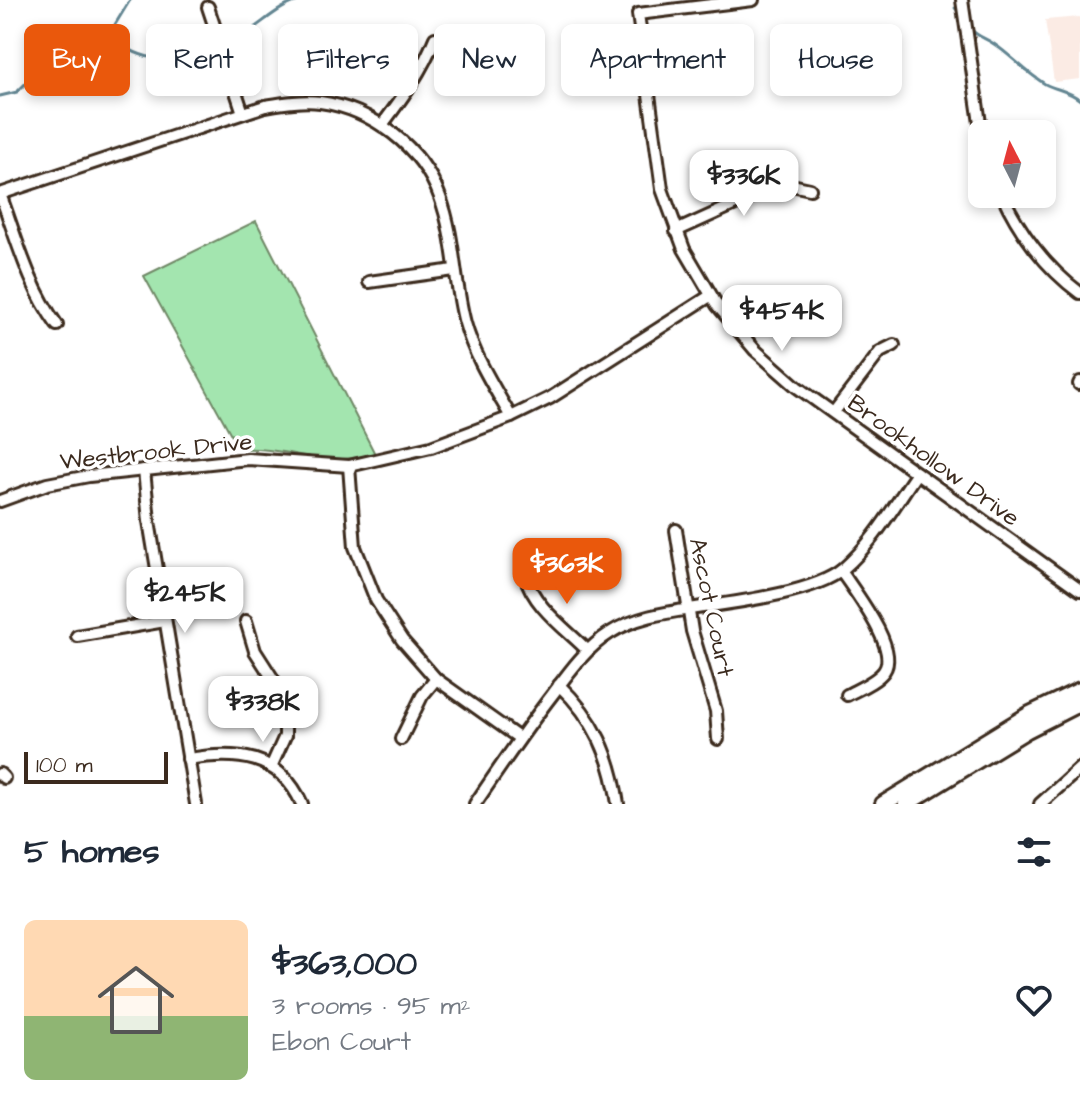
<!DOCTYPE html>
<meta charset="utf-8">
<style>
:root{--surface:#fff;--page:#f2f2f3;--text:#1f2937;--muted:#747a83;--accent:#ea580c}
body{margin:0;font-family:"Architects Daughter",sans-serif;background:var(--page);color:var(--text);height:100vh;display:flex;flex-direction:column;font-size:30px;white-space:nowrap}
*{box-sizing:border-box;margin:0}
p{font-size:26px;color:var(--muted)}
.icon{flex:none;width:44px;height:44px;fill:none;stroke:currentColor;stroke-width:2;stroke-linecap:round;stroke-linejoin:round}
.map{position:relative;height:804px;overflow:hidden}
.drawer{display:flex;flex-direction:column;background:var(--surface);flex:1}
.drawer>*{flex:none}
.top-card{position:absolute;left:24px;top:24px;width:1032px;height:72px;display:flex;gap:16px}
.needle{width:52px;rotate:354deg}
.buttons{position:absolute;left:968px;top:120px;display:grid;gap:16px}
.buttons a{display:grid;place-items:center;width:88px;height:88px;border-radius:12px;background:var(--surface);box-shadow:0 4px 12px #0003;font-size:40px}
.scale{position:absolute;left:24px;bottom:20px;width:144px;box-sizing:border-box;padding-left:8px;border:4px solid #3b2a1e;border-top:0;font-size:22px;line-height:28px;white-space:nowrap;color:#3b2a1e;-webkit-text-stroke:6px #fff;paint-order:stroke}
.price{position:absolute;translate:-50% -68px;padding:0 18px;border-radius:16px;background:#fff;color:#222;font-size:26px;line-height:52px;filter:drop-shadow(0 2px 4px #0008)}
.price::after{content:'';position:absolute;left:50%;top:48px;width:24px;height:18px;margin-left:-12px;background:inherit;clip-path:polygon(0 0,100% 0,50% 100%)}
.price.selected{background:var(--accent);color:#fff}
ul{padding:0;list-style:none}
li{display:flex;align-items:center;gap:24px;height:200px;padding:0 24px}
li span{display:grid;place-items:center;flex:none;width:224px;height:160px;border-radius:12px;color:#555}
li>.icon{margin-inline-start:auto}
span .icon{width:96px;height:96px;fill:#fffc;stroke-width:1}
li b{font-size:34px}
h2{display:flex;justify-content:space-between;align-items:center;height:96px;padding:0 24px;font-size:34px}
.tag{padding:0 28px;border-radius:12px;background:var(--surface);box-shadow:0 4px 12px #0003;font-size:28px;line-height:72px}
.tag.selected{background:var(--accent);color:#fff}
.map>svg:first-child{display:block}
.built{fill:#fbebe4}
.green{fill:#a3e5af;stroke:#6f8866;stroke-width:2}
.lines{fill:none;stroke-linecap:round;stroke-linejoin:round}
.stream{stroke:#638692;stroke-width:3}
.street-casing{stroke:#3b2a1e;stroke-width:16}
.secondary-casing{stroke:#3b2a1e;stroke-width:20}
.street{stroke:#fff;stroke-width:10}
.secondary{stroke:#fff;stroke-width:14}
.labels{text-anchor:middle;stroke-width:7;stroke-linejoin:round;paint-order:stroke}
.street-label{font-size:24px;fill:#3b2a1e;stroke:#fff}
</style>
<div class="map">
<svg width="1080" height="804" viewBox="0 0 1080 804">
<rect width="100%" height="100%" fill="#fff"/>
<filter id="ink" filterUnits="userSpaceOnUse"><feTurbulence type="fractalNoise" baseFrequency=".0125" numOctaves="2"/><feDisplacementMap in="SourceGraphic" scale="16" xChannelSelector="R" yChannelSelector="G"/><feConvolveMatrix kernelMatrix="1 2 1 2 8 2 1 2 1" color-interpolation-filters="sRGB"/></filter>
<g filter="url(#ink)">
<path class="built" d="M1080,17v62l-26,3 -9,-62z"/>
<path class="green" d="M256,221l119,233c-17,3 -35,7 -52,5 -29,-4 -55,-12 -84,-10l-95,-173z"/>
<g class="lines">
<g class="stream">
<path d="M955,8l2,2"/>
<path d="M972,30c6,7 14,8 22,14 18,12 32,29 51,40 12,6 25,7 35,16"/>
<path d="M108,36c40,30 59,26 105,11"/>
<path d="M228,42c28,-9 47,-37 75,-42"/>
<path d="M0,96l17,-4 15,-15 11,-16 32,-16 33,-9 22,-36"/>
</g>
<g class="street-casing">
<g id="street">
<path d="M753,0l-115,14 24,175 22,60 33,56 38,45 42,37 283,203"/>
<path d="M962,0l20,137"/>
<path d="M208,7l35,106"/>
<path d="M382,125c21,-28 40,-54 53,-87"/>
<path d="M1002,194c17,38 44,74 78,99"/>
<path d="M676,231l99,-45 12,-2 23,5"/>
<path d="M369,282l85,-12"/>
<path d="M57,325c-29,-40 -40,-86 -57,-131l265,-88c19,-3 37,-6 55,-4 52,7 102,45 120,95 15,40 14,85 25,126 9,33 29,64 46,94"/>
<path d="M1079,384l1,-2"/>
<path d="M834,412l46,-60 14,-7"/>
<path d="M349,466l6,81 21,53 26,40 34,39 83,59"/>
<path d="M144,470l5,51 47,283"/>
<path d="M0,501l47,-17 42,-8 159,-17 101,7 82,-19 80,-30 39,-19 160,-102"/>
<path d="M676,530l16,101 24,80 2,28"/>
<path d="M841,571c13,20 59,78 43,100 -8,11 -26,18 -37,24"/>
<path d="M525,575c8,31 40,53 62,75"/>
<path d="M246,621l9,30 25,39 5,23v23l-14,31"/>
<path d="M77,636l88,-15"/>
<path d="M559,685c36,34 52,71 59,119"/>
<path d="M401,739l21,-43 14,-17"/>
<path d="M188,759c48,-8 92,-5 114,45"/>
<path d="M0,774l4,4"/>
<path d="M475,804c25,-37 50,-74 77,-109 17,-23 34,-47 58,-62 28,-18 62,-21 93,-26 36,-5 113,-15 140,-38 31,-27 51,-63 74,-96"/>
<path d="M1040,804l40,-36"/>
</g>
</g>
<g class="secondary-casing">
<g id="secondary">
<path d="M883,804l147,-90 50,-24"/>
<path d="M906,804l121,-74 53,-27"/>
</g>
</g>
<use href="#street" class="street"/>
<use href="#secondary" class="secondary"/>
</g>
</g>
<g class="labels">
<g class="street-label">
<text transform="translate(156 451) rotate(-6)" y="8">Westbrook Drive</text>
<text transform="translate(934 460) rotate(36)" y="8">Brookhollow Drive</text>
<text transform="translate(712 607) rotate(78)" y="8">Ascot Court</text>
</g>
</g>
</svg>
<div class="buttons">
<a><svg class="needle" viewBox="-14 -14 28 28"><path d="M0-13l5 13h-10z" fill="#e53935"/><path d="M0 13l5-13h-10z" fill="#747a83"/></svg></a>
</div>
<div class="scale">100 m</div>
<b class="price" style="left:744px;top:218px">$336K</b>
<b class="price" style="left:782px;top:353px">$454K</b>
<b class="price selected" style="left:567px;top:606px">$363K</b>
<b class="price" style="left:185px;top:635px">$245K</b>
<b class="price" style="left:263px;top:744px">$338K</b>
<div class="top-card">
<a class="tag selected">Buy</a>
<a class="tag">Rent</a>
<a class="tag">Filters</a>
<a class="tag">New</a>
<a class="tag">Apartment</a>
<a class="tag">House</a>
</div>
</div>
<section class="drawer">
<h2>5 homes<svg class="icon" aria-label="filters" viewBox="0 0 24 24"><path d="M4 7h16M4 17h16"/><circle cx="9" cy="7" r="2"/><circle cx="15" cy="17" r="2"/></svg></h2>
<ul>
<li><span style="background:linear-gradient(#ffd9b3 60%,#8fb573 0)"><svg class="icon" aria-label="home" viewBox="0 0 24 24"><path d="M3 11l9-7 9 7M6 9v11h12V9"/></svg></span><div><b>$363,000</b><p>3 rooms · 95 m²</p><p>Ebon Court</p></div><svg class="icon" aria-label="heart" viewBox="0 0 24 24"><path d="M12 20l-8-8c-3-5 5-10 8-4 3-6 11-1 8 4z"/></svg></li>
</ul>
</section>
